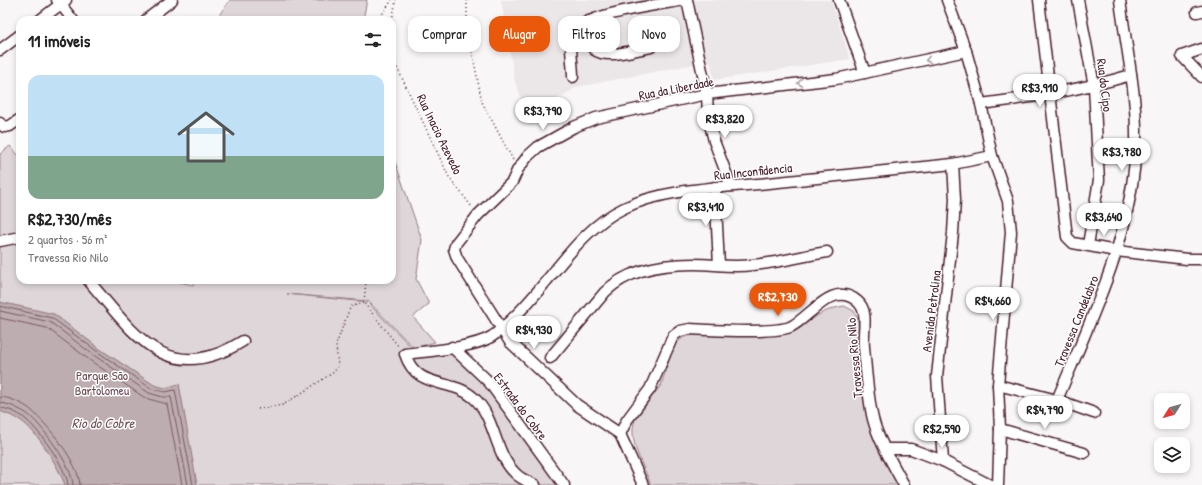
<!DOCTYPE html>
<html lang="pt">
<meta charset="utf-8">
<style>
:root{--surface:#fff;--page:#f6f6f6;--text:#222;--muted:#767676;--line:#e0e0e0;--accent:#ea580c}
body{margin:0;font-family:"Patrick Hand",sans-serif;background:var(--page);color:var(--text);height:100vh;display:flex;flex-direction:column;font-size:15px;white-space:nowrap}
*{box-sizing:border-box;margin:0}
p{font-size:13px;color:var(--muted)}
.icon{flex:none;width:22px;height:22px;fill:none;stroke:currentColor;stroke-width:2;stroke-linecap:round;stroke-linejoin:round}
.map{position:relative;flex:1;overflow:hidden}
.drawer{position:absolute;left:16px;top:16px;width:380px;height:268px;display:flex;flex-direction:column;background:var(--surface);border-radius:12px;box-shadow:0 2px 6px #0003}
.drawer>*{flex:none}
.guide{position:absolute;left:408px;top:16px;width:380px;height:36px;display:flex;gap:8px}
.needle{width:26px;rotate:233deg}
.tools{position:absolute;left:1154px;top:393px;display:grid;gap:8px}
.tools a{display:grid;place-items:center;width:36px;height:36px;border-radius:8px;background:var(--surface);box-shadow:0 2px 6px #0003;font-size:20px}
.price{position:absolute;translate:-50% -34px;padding:0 9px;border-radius:14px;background:#fff;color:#222;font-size:13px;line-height:26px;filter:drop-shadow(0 1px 2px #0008)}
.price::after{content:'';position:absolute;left:50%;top:24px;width:12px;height:9px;margin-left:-6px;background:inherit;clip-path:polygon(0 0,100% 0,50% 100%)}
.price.current{background:var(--accent);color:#fff}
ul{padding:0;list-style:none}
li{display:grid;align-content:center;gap:8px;height:212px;padding:0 12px}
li+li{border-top:1px solid var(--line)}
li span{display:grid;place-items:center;height:124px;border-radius:12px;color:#555}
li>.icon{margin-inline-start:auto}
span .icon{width:72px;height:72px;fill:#fffc;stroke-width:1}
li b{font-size:17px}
h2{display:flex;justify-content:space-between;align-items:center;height:48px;padding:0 12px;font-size:17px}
.pill{padding:0 14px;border-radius:12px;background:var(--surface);box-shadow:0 2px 6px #0003;font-size:14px;line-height:36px}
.pill.current{background:var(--accent);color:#fff}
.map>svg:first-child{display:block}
.built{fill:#ebe6e8}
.green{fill:#ded6d9;stroke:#947a82}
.water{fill:#bdadb0;stroke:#8f747b}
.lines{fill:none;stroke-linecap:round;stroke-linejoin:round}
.shore{stroke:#785860;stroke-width:1}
.minor-casing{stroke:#4a1f2b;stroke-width:13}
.path{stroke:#4a1f2b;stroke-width:1.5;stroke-dasharray:1 3;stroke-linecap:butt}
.minor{stroke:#fff;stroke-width:10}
.oneway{stroke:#ae9aa0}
.labels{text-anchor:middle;stroke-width:3;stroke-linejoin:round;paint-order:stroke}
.street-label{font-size:13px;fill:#4a1f2b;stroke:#fff}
.park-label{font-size:13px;fill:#6f4d56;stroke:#fff}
.water-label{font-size:14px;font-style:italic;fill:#72515a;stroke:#fff}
</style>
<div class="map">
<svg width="1202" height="485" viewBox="0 0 1202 485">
<rect width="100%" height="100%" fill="#f8f6f7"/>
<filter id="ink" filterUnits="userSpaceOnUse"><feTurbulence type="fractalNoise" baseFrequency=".025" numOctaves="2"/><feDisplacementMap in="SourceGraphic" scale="8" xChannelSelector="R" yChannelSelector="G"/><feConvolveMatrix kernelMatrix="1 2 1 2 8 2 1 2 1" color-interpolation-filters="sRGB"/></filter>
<g filter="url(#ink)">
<path class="built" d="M501,0h330l19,59 -136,21 -4,-19 -133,26 -49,29 -13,-34z"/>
<g class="green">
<path d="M230,0h137l-4,20h-145l-1,-2z"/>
<path d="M10,146l10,11v123h151l22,5 2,-5h197v-127l30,87 -6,39 13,25 -16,13 22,25 -21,6 -46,-47 -81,-7 80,8 54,55 26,-6 35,27 78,107h-560v-331z"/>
<path d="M844,306l10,5 4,9 8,93 7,24 27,48h-249c-7,-19 -24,-45 -16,-65l26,-35 13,-40 10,-8 11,-3 86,1c25,-7 35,-25 63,-29z"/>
</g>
<path class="water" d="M0,302l54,12 46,35 54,36 11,3 14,-4 18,101h-132c-7,-19 -27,-53 -45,-65 -6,-4 -14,-6 -20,-9z"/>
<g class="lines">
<g class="shore">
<path d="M0,306l52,12 46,34 54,37 13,3 10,-2 18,95"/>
<path d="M0,311l50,11 45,34 54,37 14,4h8l17,88"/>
<path d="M0,318l47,10 44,33 54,37 22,6 15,81"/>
<path d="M0,397c9,0 24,7 31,13 17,15 48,53 49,75"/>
<path d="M0,403c8,0 19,6 26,10 15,10 47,54 47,72"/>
<path d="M0,408c7,0 18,5 23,9 15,11 44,51 45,68"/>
</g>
<g class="minor-casing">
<g id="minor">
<path d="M57,0l16,20"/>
<path d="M687,0l20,94 1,22 6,25 17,45"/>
<path d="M839,0l26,73"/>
<path d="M947,0l19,51 15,53 11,52 16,45 3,31 -13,153 2,44 -2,56"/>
<path d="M1039,0l28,237 6,6 43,8 71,8h15"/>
<path d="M1078,0l16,86 4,77 1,17 -11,65"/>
<path d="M1197,12l5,-1"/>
<path d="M40,20l26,-20"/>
<path d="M146,20l26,-20"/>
<path d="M589,21c-8,48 34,31 62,26"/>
<path d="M1202,49l-20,7 20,21"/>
<path d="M0,50l20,-15"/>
<path d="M573,77c0,-13 -4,-31 -1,-43 6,-20 93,-30 113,-34"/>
<path d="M981,104c53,-7 99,-14 150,-29"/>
<path d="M0,123l4,4 6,-1 10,-7"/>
<path d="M715,187l4,78"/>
<path d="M0,241l20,-4"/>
<path d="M88,280c46,53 78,109 155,61"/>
<path d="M452,347l37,35 75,103"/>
<path d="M550,358l55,-66c23,-23 57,-28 88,-28 20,0 39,4 59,1 25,-2 50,-9 75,-13"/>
<path d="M998,385l59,15 37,13"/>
<path d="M1057,400c35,-83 77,-168 79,-259 1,-47 -10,-94 -16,-141"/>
<path d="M1000,429l84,24"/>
<path d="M620,434l-43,-29 -67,-63 -53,-84 -3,-9 2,-6 22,-28 34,-33 6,-13 10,-13 10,-9 36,-20 22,-9 111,-24 129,-15 130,-28"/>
<path d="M885,449h26l32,12 47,24"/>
<path d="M943,461l-6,-85 16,-143 2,-34 -2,-35"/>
<path d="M535,485c-6,-3 -14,-6 -19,-11 -22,-20 -20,-56 -42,-76 -23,-21 -57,-7 -69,-44 23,-3 67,-6 86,-17 8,-5 15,-12 21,-18 39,-36 64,-88 112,-111 39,-19 92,-20 135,-24 64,-7 129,-13 194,-20l39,-8"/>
<path d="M643,485l-23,-51 7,-14 23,-31 23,-53 7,-5 10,-2c22,1 81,5 100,-2 20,-9 42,-47 67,-26 13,10 5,32 7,46 2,22 4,52 9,72 6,23 20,45 31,66"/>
</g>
</g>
<g class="path">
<path d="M467,0v26l15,76 31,58"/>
<path d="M378,20l14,-20"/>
<path d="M392,20l4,-20"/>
<path d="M392,57l57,120 23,30"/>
<path d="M366,280l-2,23 35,44"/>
<path d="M258,409l25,-4 51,-33 4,-6 -2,-21 13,-35 3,-4 12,-3"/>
</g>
<use href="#minor" class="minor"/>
</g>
<defs><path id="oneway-chevron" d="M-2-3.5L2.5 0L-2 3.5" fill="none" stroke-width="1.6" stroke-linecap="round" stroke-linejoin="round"/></defs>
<g class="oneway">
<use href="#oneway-chevron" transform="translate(928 60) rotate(168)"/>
<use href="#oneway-chevron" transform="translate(800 83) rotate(173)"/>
</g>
</g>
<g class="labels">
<g class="street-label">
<text transform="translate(1105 85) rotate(83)" y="5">Rua do Cipo</text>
<text transform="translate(676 88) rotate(-11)" y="5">Rua da Liberdade</text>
<text transform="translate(440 134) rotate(64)" y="5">Rua Inacio Azevedo</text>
<text transform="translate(753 171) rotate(-6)" y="5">Rua Inconfidencia</text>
<text transform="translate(931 311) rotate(-83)" y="5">Avenida Petrolina</text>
<text transform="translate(1076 321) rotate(-68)" y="5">Travessa Candelabro</text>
<text transform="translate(854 358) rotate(-95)" y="5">Travessa Rio Nilo</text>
<text transform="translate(521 406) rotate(53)" y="5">Estrada do Cobre</text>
</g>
<g class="park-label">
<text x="102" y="380">Parque São<tspan x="102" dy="15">Bartolomeu</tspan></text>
</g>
<g class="water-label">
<text x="103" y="428">Rio do Cobre</text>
</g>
</g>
</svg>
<div class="tools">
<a><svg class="needle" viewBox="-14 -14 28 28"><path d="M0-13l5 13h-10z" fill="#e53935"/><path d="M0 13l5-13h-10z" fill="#767676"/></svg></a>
<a><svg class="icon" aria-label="layers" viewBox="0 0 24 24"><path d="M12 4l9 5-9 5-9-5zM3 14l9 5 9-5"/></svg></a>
</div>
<b class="price" style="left:1040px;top:108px">R$3,910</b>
<b class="price" style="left:543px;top:131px">R$3,790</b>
<b class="price" style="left:725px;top:139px">R$3,820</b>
<b class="price" style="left:1122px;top:172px">R$3,780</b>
<b class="price" style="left:706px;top:227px">R$3,410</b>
<b class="price" style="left:1104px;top:237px">R$3,640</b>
<b class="price current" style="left:778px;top:317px">R$2,730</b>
<b class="price" style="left:993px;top:321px">R$4,660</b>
<b class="price" style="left:534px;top:350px">R$4,930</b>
<b class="price" style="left:1045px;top:430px">R$4,790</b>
<b class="price" style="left:942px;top:449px">R$2,590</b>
<div class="guide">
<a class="pill">Comprar</a>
<a class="pill current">Alugar</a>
<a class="pill">Filtros</a>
<a class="pill">Novo</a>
</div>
<section class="drawer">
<h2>11 imóveis<svg class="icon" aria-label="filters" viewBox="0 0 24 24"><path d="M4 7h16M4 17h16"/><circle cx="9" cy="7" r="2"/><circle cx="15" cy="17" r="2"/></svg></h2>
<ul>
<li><span style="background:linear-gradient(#bfe0f5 65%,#7fa58c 0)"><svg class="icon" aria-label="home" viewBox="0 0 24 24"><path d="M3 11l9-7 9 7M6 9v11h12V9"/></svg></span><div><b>R$2,730/mês</b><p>2 quartos · 56 m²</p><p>Travessa Rio Nilo</p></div></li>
</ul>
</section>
</div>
